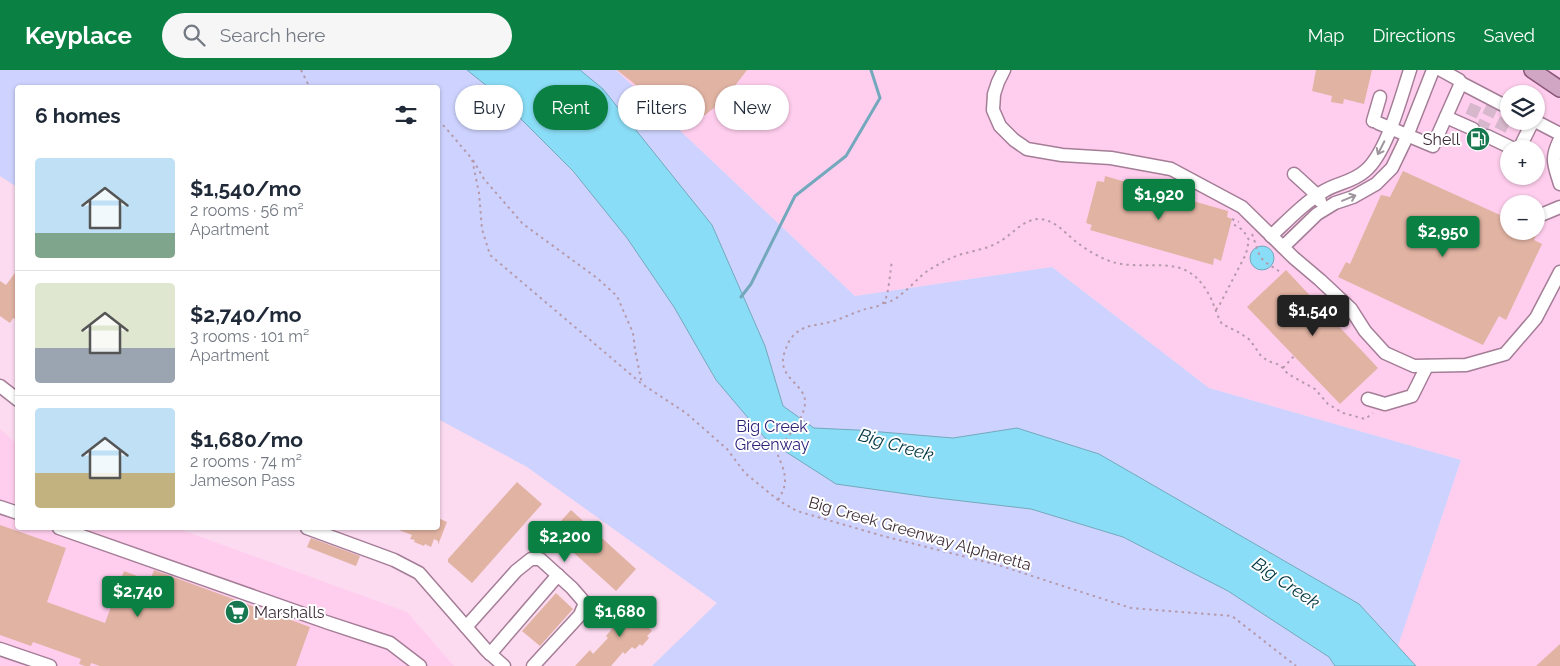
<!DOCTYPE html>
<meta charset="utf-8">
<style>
:root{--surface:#fff;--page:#f6f6f7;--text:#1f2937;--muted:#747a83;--line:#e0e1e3;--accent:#0b8043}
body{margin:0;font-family:Raleway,sans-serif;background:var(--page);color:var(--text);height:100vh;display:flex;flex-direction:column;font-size:19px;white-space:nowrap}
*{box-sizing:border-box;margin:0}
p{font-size:16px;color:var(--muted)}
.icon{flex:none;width:28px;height:28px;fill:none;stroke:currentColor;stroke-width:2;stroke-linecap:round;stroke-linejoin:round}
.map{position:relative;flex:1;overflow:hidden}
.details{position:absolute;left:15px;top:15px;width:425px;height:445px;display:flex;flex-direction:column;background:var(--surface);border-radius:5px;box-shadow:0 1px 4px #0004}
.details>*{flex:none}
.hud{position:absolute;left:455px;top:15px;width:475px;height:45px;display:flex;gap:10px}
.buttons{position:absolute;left:1500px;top:15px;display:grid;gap:10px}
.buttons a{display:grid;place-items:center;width:45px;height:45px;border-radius:50%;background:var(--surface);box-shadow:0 1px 4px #0004;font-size:25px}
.price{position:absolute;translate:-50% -42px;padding:0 11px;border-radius:5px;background:var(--accent);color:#fff;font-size:16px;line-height:32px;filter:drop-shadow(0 1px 2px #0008)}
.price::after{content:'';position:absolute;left:50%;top:30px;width:15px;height:11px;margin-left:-8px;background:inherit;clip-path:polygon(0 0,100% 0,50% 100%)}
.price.active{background:#222;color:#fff}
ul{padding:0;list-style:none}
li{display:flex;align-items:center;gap:15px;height:125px;padding:0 20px}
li+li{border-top:1px solid var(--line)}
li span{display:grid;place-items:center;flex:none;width:140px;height:100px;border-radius:5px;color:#555}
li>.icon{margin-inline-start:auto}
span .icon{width:60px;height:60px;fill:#fffc;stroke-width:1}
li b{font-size:21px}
h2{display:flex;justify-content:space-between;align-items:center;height:60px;padding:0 20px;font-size:21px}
.pill{padding:0 18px;border-radius:22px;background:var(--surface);box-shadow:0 1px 4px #0004;font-size:18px;line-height:45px}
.pill.active{background:var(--accent);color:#fff}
header{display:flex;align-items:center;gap:30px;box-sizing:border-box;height:70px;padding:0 25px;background:var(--accent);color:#fff}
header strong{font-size:24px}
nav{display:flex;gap:28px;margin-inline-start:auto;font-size:18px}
.search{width:350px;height:45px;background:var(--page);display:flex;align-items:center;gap:12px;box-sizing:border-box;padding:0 18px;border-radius:28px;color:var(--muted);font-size:19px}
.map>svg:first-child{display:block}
.built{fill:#ffceee;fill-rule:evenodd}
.green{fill:#cdd3fe}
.water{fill:#8addf6;stroke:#73a8bd}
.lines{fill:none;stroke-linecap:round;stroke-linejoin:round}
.stream{stroke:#73a8bd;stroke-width:3}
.building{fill:#e1b3a3}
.minor-tunnel{stroke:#d6b7cb;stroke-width:12;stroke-dasharray:12 6;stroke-linecap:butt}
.minor-casing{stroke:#a47d97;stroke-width:15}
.major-casing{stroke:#8a557a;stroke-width:18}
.path{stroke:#b69aac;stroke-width:2;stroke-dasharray:2.5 4;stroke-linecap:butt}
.minor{stroke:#fff;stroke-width:12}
.major{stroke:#d1a6c4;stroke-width:15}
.oneway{stroke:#9e969c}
.labels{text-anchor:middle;stroke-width:4;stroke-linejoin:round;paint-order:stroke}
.poi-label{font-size:16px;fill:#3e2d38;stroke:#fff;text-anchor:end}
.park-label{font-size:16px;fill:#2b2379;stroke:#fff}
.street-label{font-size:16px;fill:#3e2d38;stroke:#fff}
.water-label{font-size:18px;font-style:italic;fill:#003542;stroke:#fff}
</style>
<header>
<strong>Keyplace</strong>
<div class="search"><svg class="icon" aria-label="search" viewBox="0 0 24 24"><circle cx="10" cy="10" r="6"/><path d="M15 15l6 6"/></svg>Search here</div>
<nav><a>Map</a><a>Directions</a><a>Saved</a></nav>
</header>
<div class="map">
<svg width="1560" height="596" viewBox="0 0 1560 596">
<rect width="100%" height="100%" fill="#fcdaf0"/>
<g class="built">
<path d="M616,0h944v596h-156l-9,-13 66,-193 -252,-72 -157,-121 -197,29zM1509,24h27v27h-27zM1509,79h27v27h-27zM1509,134h27v27h-27z"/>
<path d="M0,359l17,15 1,84h158l231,84 47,54h-454z"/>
</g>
<path class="green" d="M0,0h467c80,65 152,149 207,237 15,23 28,48 41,73l-3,-155 -109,-136 -23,-19h36l239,226 197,-29 157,121 252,72 -63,186 -39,-42 -260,-150 -82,-26 -64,10 -96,-8 71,67 103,12 92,28 105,54 101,66 6,9h-683l65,-63 -190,-136 -89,-48v-331h-420l-1,99 -17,-11z"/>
<g class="water">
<path d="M467,0h113l23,19 109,136 53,121 18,60 31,22 43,2 96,8 64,-10 82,26 260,150 57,62h-81l-6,-9 -101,-66 -105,-54 -92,-28 -103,-12 -92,-13 -70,-45 -50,-59 -42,-73 -47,-69 -54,-67 -80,-80z"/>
<circle cx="1262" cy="188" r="12"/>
</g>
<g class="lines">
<path class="stream" d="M741,227l10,-13 44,-88 51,-40 34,-58 -9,-28"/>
</g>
<g class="building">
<path d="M617,0h130l-23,30 -19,15 -15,3 -15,-2z"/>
<path d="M1316,0h56l-8,34 -20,-5 -1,5 -12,-2 1,-6 -20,-5z"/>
<path d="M1403,101l106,48v12h29l-4,9 8,4 -36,76 -7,-4 -16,29 -145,-68 8,-15 4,2 31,-69 9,2z"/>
<path d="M1105,106l123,35 -1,6 5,2 -11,42 -7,-3 -1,7 -123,-35 2,-5 -6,-2 11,-42 7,1z"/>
<path d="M18,199v52l-5,-3 -3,5 -10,-7v-35l6,4z"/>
<path d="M1286,200l92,98 -38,36 -93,-97z"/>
<path d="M517,412l25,22 -70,79 -24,-21v-3z"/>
<path d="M571,440l65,59 -20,22 -65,-59z"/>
<path d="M438,448l9,4 -9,23v-4l-4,-2 -3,8 -6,-3 -1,2 -10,-4 1,-2 -5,-1 2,-4 -18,-7h44z"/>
<path d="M0,455l66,23 -19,54 58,21 19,-52 26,10 4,-11 156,57 -14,39h-196l-9,-3 -1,3h-5l-6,-2 2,-5 -48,-17 -2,4 -31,-11z"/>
<path d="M311,468l49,18 -4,10 -49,-19z"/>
<path d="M556,523l17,16 -33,37 -18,-15z"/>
<path d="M637,536l15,14 -5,6 5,5 -5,5 2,2 -7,8 -2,-2 -5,5 -3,-2 -7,7 -2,-2 -12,14h-36l15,-16 3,4 15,-16 -2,-2 6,-7 -2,-3 5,-5 -2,-2 7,-8 2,2 5,-5 5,4z"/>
<path d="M1560,574v22h-24z"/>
</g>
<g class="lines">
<g class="minor-tunnel">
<path d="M1471,46l8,-18"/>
<path d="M1500,60l9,-18"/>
<path d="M1480,62l13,-27"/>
</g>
<g class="minor-casing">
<g id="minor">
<path d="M1004,0l-6,12 -4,12 -1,16 7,16 14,14 13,9 35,6 49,3 60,11 71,38 52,51 26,22 31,29 14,22 20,22 29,13 52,-1 39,-11 31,-36 24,-46"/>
<path d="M1441,0l18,10 2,3 48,25"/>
<path d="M1446,47l27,12"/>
<path d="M1373,51l7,-24"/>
<path d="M1535,51l25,13"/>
<path d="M1378,53l55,23 28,-63"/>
<path d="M1487,66l27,13"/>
<path d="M1560,69c-10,20 -6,25 0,45"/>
<path d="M1519,79l14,-28"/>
<path d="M1294,104l23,21 3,6"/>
<path d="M1536,147l24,-10"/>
<path d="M1271,166c17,-16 33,-33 53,-45 13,-8 29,-9 41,-20 22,-18 36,-74 45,-101"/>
<path d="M1283,177l34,-33 18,-11 18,-6 23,-13 16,-16 13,-27 28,-71"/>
<path d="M0,316l18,14"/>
<path d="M1368,329l17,5 27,-8 15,-30"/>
<path d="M0,437l18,6"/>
<path d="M59,458l270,95 61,20 30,23"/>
<path d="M307,458l87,32 25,13 68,78 17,15"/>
<path d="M466,557l50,-56 15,-12h9l32,29 13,15 -5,12 -47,51"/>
<path d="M0,579l50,17"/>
<path d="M490,584l68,-79"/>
</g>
</g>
<g class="major-casing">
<path id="major" d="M1532,0l28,19"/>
</g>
<g class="path">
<path d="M301,0l9,18"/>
<path d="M438,51l7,6 27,32 7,34 3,36 8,26 152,129 44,29 41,36 18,24 33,27 19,11 86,25 115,29 133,43 101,8 64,50"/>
<path d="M473,90l11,19 39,45 74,54 20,18 16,37 2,17 7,34"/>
<path d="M1232,149l7,3"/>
<path d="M1252,164c4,9 5,20 12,27 6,5 12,7 18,13"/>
<path d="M884,233c15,-1 32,-25 45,-33 10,-6 19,-11 30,-15 13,-4 28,-6 40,-13 13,-7 23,-22 39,-23 18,0 28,16 41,25 11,8 25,16 37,19 36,8 69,-11 92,30 6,10 8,21 14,31l18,9 10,7 11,16 7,5 12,4 8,9 27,15 13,15 15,9 22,6 8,-6"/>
<path d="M1216,240l4,-6 26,-50 3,-14 -6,-10 -12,-7"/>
<path d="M1283,298l11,-12"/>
<path d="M778,430c8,-13 9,-20 4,-35 -2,-5 -5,-9 -4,-15 9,-13 25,-29 27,-46 2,-20 -28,-25 -21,-50 2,-6 4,-12 8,-17 11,-13 24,-11 38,-15 12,-3 22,-9 33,-12 6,-3 16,-2 21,-8 5,-7 6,-32 8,-41"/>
</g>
<use href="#minor" class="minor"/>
<use href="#major" class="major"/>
</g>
<defs><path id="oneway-shaft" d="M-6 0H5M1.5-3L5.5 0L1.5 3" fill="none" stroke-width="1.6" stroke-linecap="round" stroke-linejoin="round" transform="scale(1.25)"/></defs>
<g class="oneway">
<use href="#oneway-shaft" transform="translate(1381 78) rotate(117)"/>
<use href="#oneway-shaft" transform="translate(1349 128) rotate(-22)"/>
</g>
<defs>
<g id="fuel-disc" transform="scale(1.25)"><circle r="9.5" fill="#17784f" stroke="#fff"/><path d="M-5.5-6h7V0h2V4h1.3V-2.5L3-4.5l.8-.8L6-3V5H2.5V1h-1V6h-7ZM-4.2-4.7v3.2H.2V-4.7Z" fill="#fff"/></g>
<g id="supermarket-disc" transform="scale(1.25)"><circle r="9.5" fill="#17784f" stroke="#fff"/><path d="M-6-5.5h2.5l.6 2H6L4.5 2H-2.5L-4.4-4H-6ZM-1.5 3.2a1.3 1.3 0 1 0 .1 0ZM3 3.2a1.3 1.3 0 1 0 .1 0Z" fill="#fff"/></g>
</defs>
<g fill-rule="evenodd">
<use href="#fuel-disc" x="1478" y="69"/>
<use href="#supermarket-disc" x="237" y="542"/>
</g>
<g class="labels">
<g class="poi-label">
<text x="1460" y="75">Shell</text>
<text x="254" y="548" text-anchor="start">Marshalls</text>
</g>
<g class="park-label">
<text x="772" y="362">Big Creek<tspan x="772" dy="18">Greenway</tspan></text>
</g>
<g class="street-label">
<text transform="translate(920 463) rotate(16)" y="6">Big Creek Greenway Alpharetta</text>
</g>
<g class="water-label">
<text transform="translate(896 375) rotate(16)" y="6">Big Creek</text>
<text transform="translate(1286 513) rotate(34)" y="6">Big Creek</text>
</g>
</g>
</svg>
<div class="buttons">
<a><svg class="icon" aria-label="layers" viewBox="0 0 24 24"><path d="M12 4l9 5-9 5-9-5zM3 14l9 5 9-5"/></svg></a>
<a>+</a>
<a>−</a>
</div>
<b class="price" style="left:1159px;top:151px">$1,920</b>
<b class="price" style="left:1443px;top:188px">$2,950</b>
<b class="price active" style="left:1313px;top:267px">$1,540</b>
<b class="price" style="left:565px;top:493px">$2,200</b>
<b class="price" style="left:138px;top:548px">$2,740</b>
<b class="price" style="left:620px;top:568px">$1,680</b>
<div class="hud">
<a class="pill">Buy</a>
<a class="pill active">Rent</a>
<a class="pill">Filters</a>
<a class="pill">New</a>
</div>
<section class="details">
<h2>6 homes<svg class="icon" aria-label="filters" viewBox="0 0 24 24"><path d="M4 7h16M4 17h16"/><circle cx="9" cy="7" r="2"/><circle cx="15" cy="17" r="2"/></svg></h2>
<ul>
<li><span style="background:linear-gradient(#bfe0f5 75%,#7fa58c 0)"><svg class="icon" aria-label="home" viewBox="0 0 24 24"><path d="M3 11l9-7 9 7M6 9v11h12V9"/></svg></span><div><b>$1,540/mo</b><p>2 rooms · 56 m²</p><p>Apartment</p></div></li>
<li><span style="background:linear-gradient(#dfe7d0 65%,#9aa5b1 0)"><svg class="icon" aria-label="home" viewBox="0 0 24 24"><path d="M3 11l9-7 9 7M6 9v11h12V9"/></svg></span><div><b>$2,740/mo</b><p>3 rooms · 101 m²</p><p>Apartment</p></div></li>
<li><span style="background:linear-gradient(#bfe0f5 65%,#c2b280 0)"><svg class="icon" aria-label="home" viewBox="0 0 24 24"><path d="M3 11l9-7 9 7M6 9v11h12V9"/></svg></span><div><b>$1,680/mo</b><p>2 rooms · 74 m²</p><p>Jameson Pass</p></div></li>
</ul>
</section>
</div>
